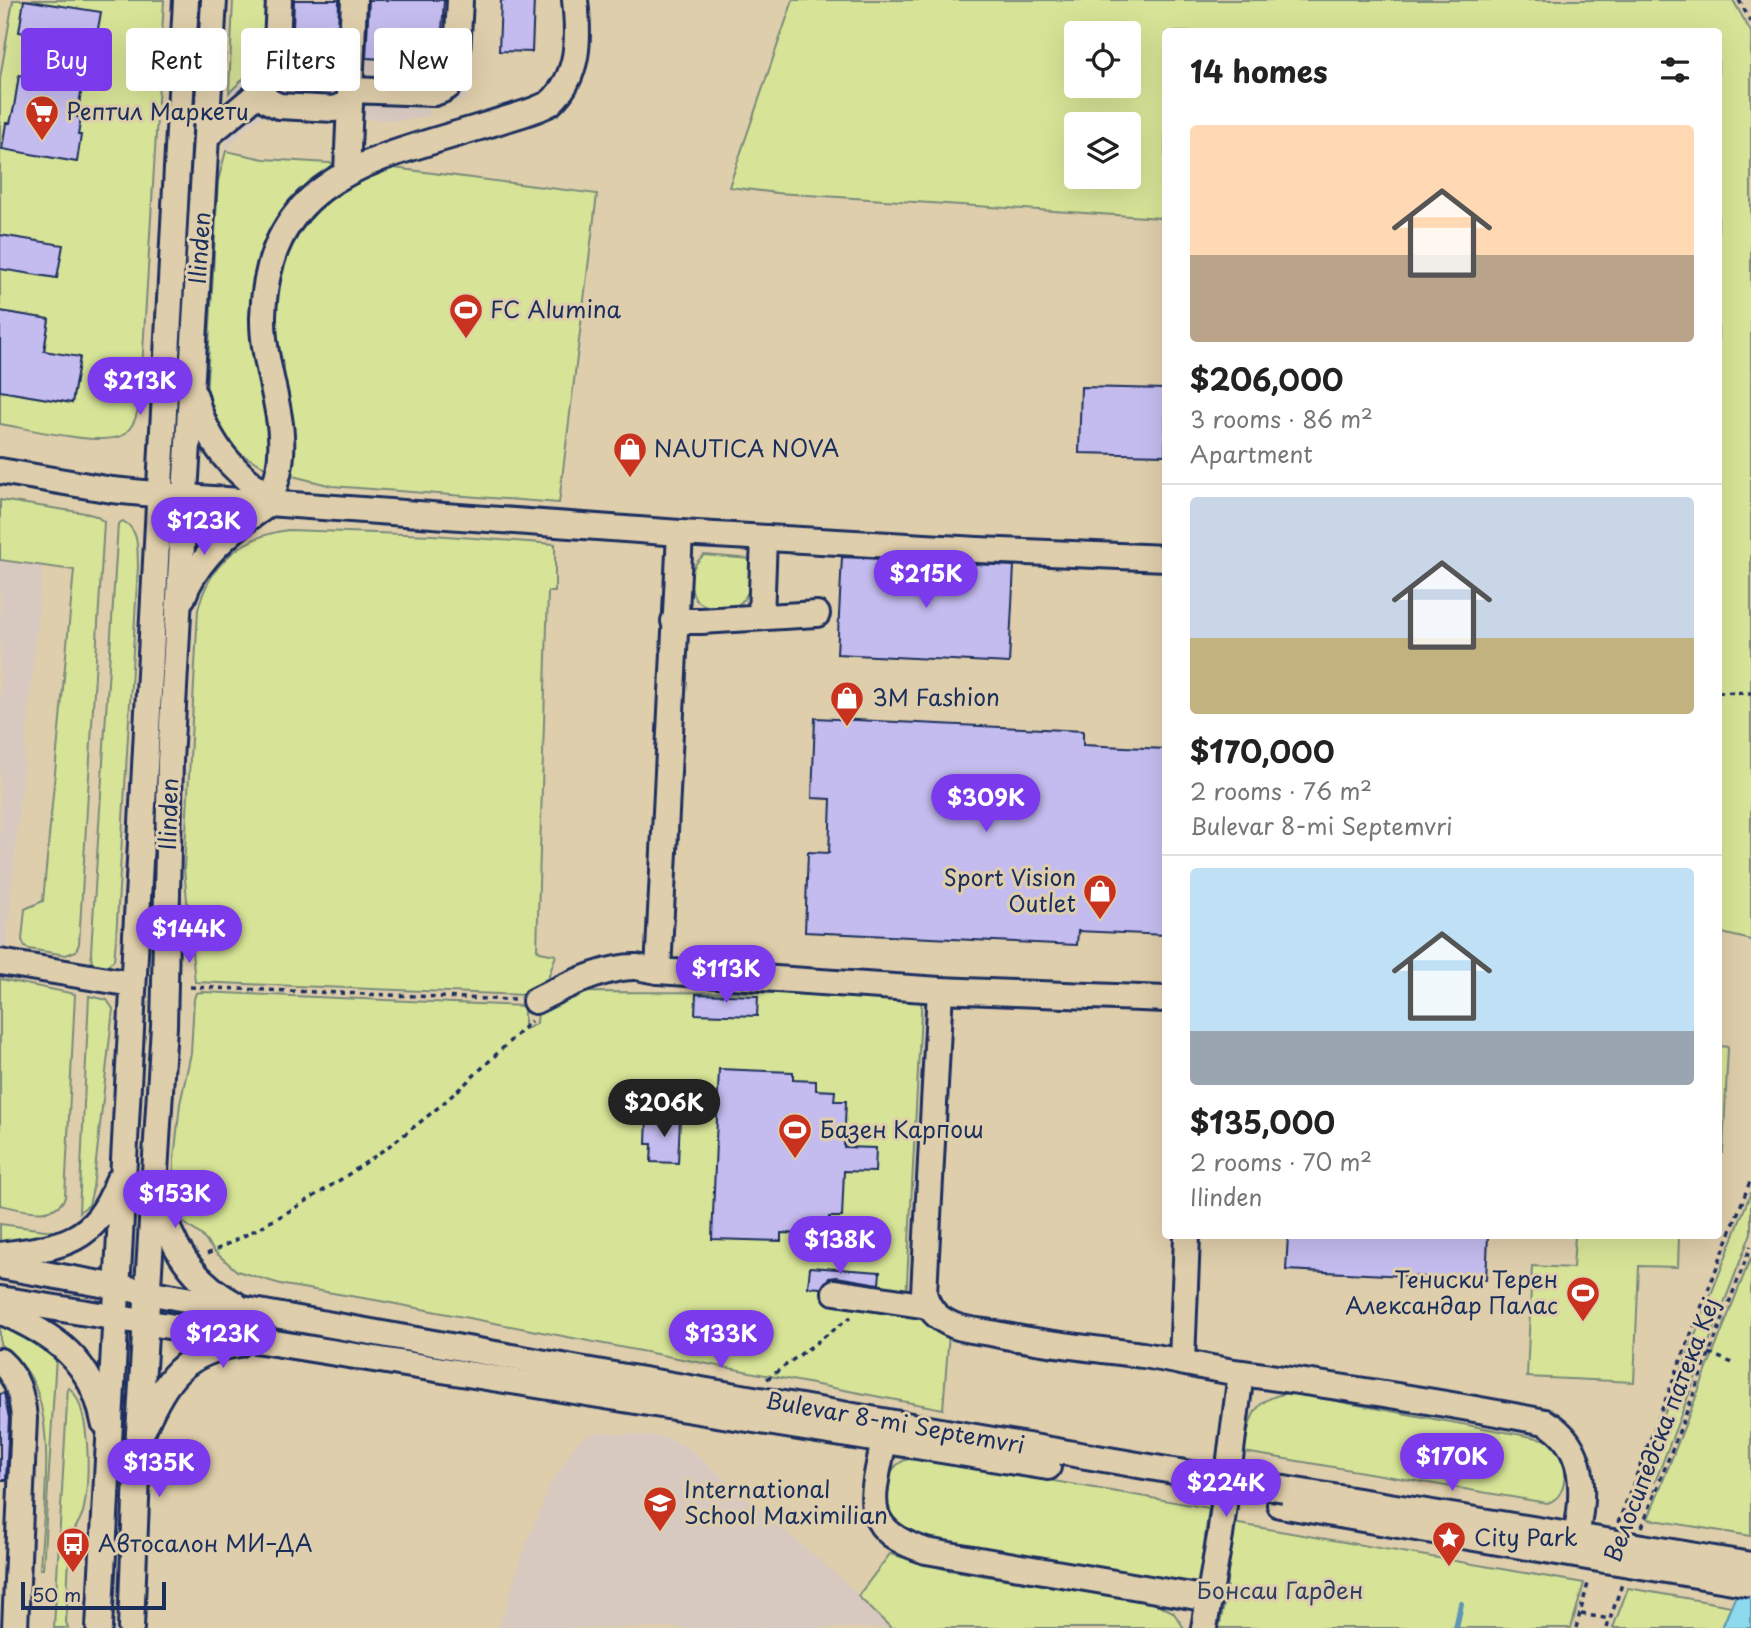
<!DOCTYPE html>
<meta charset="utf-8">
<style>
:root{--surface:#fff;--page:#f6f6f6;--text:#222;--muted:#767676;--line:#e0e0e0;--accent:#7c3aed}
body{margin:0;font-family:"Playpen Sans",sans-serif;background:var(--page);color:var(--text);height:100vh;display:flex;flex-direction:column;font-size:26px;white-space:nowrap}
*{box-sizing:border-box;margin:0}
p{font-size:23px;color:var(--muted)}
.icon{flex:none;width:38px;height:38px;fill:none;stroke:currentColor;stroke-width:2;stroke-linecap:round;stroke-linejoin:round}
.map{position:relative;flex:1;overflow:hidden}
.side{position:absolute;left:1162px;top:28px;width:560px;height:1211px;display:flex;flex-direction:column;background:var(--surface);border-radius:7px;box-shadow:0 7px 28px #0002}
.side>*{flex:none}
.hud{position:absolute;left:21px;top:28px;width:665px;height:63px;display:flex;gap:14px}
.controls{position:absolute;left:1064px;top:21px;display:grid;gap:14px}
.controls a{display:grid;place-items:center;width:77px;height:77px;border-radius:7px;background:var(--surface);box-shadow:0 7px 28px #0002;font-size:35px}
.scale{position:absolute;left:21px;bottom:18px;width:145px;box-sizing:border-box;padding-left:7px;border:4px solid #1b2f5e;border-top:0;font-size:19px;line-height:24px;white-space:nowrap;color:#1b2f5e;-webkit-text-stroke:5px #dfceab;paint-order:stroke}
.price{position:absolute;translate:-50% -60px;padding:0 16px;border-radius:24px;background:var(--accent);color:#fff;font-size:23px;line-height:46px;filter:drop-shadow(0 2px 4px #0008)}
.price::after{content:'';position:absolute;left:50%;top:42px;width:21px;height:16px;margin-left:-10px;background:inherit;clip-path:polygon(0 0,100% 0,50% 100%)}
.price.current{background:#222;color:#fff}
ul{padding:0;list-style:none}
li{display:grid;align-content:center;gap:14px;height:371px;padding:0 28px}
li+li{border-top:2px solid var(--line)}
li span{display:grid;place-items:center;height:217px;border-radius:7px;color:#555}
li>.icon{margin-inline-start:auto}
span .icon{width:126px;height:126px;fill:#fffc;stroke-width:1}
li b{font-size:30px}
h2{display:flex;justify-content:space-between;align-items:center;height:84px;padding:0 28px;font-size:30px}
.chip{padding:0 24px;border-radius:7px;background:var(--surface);box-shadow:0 7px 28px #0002;font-size:24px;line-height:63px}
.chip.current{background:var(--accent);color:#fff}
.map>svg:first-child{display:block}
.built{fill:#d7c9bf}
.green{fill:#d7e497;stroke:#798a7a;stroke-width:2;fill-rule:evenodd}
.water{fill:#8edaed;stroke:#6096b4;stroke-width:2}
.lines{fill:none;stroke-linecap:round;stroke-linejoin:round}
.stream{stroke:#6096b4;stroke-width:6}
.building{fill:#c4bcee;stroke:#1b2f5e;stroke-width:2}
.minor-casing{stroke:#1b2f5e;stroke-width:30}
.path{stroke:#1b2f5e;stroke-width:3.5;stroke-dasharray:5 5;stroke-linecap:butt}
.minor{stroke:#dfceab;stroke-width:24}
.minor-bridge-casing{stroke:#1b2f5e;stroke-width:30;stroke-linecap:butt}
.minor-bridge{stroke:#dfceab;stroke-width:24}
.labels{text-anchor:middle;stroke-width:6;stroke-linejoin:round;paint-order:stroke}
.poi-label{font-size:23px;fill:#1b2f5e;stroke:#dfceab;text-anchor:start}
.street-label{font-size:23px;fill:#1b2f5e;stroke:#dfceab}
.park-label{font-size:23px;fill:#2e4164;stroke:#dfceab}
</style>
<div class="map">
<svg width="1751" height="1628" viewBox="0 0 1751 1628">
<rect width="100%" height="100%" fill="#dfceab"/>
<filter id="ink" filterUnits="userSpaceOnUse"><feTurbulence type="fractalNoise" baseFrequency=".0143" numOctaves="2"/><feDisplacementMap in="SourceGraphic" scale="14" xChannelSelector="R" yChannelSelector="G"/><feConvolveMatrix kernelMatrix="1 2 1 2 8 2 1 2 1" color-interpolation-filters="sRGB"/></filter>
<g filter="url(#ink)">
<g class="built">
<path d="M234,0h237l-5,101 -36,-1 -1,17 -31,4 -129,-8 -24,15 -19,23z"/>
<path d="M0,560l43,7 -40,413 -3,-1z"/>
<path d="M605,1432l64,6 20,10 153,131 49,49h-392l22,-71 29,-72 28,-44 11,-7z"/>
</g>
<g class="green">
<path d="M13,0h151l-24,402c-3,13 -6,25 -17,33 -20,12 -98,-7 -123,-11v-33l72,12 8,-45 -36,-7 5,-32 -49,-8v-232z"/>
<path d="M195,0h8l-17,328h-5l-1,-41z"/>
<path d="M233,0h40l-10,59 -34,34z"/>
<path d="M793,0h940l18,32v908l-33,-8v-900h-552l-1,197 -4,-11 -384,-25 -48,-6zM1076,33h53v53h-53zM1076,124h53v53h-53z"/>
<path d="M226,151l38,8 114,7 219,28 -38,309 -227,-17 -59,-15 -33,-17 -17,-17 -17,-38 12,-218z"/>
<path d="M0,500l85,13 11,3 8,6 -25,422 -3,7 -10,4 -37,-6 -4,-2 -3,-7 3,-31 18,-8 31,-331 -74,-10z"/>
<path d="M123,521c17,10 14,27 15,45l-22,373 -2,21 -10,8 -12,-2 -1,-14 27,-428z"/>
<path d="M288,530l144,5 123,9v48h-7l-11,357 3,3 16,3 -8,23 -21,13v4l-332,-13 -11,-113 14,-259c11,-46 44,-74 90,-80z"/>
<path d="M704,555l46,4c0,10 1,24 -2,33 -10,23 -36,20 -52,8 -9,-16 -7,-33 8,-45z"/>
<path d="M0,979l75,15 -10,203c-10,24 -45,12 -65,8z"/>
<path d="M202,992l322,14v23l4,-1 9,-5 2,-31 383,1 -16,308 22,24 21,8 -6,76 -568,-109 -91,-15 -47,-14 -23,-20 -13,-16 -21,-15 -6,-33v-27l6,-56 11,-51 3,-54 2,-6z"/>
<path d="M89,996l18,4 6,9 -20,179 -4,17 -10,7z"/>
<path d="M1719,1046l9,1 -5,106h-5z"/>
<path d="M1751,1192v41l-96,249 -15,-5z"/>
<path d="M0,1224l60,8 -2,2 -58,9z"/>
<path d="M1575,1236h104l-1,31 -39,-1 -5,116 -107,-5 5,-111 41,2z"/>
<path d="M1751,1257v279l-103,-17z"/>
<path d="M0,1325l20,6 36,25 -13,213h-3c3,-55 18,-153 -13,-198 -7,-10 -18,-19 -27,-27z"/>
<path d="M68,1387c24,18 22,98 15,125 -3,10 -11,19 -12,29 -4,27 -3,55 -5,81l2,6h-14z"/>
<path d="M1292,1393l251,46c6,2 11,5 15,10 11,14 10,49 -11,54l-303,-51c6,-33 8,-56 48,-59z"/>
<path d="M916,1457l293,51 -11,79 -273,-47 -26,-10 -14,-17c3,-28 -2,-50 31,-56z"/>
<path d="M1233,1523l351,60 -13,45h-352l6,-28z"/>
<path d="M890,1554l58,16 207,33 18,9 11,16h-293l-33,-32z"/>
<path d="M1628,1588l103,18 -9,22h-109z"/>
</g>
<path class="water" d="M1751,1558v70h-29l27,-63z"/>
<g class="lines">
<path class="stream" d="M1456,1628l5,-24"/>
</g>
<g class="building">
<path d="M24,0l77,12 -6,34 -76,-14z"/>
<path d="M294,0h45l-1,31 -45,-2z"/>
<path d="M369,0h75l-4,62 -74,-4z"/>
<path d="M501,0h33l-2,52 -33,-1z"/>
<path d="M19,75l63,11 -5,31 4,1 -3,17h3l-4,27 -75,-13 4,-26h4l4,-16z"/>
<path d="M0,235l63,10 -6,33 -57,-9z"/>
<path d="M0,311l49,8 -5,32 36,6 -8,46 -72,-12z"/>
<path d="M1081,387l85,2 -1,66 -86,-2z"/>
<path d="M842,557l172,9 -5,97 -172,-9z"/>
<path d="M815,718l268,13v14l83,4v186l-88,-4 -1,14 -272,-13 3,-80 21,1 2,-54 -19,-1z"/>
<path d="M696,994l62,2 -1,20 -62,-2z"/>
<path d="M719,1069l74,3v8l23,1v9l19,1 -1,10h12l-2,46 32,1 -1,24 -31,-1 -2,46h-13v8l-21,-1v10l-27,-1v8l-69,-2z"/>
<path d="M647,1117l33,2 -2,44 -27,-1 1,-18h-6z"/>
<path d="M1288,1236h200l-2,44 -200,-10z"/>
<path d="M810,1267l70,5 -1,12 -42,-7 -8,1 -8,10 -13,-1z"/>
<path d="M4,1393l5,25 -3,62h-6v-86z"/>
</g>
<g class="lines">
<g class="minor-casing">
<g id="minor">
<path d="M277,43l75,3"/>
<path d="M350,90l4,-90"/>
<path d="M261,91l7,10 11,5 55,3 16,-6v-13l84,3c14,-4 18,-8 22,-21l4,-72"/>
<path d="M208,135l53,-44 3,-14 13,-34 2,-43"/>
<path d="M347,172l3,-69"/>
<path d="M195,396c6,27 22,56 43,75 11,11 22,18 31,31"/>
<path d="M0,471l112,19 73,7 495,36 298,17 188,8"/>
<path d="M680,533l-22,438 282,19 226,9"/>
<path d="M183,597c11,-32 37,-56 63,-77 7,-6 20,-12 24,-20 3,-8 6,-18 8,-26 13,-53 -16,-103 -15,-157 4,-144 115,-158 227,-193 20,-7 42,-11 60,-21 30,-27 29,-66 25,-103"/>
<path d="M761,617l3,-79"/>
<path d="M674,621h27l116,-7"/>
<path d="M0,962l132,22"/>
<path d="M940,990l-16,303c5,18 14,26 31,33 11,4 24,5 36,7 50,11 101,15 152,22 33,5 66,14 99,18 101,14 202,29 303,49 42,24 40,71 31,114"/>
<path d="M535,1001c25,-13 72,-35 101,-34 7,1 15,3 22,4"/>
<path d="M161,1201c7,44 34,82 74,103"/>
<path d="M0,1255c59,-8 96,-11 118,-74"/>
<path d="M0,1266l585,104 594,102"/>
<path d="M835,1292l93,14"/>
<path d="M0,1299c349,58 699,110 1048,168"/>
<path d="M0,1311c55,24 92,49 104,111"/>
<path d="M0,1361c17,15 22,34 24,57l-9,210"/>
<path d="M1182,1361l5,-125"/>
<path d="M144,1428c21,-49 40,-76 95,-84"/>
<path d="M884,1440c-11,58 -27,89 42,111l283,48"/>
<path d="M1284,1489l328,53"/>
<path d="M1280,1505l325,55"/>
<path d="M99,1628l87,-1628"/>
<path d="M131,1628l7,-179 26,-423 6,-265 8,-147 36,-614"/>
<path d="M1204,1628l16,-92 21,-163"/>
</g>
</g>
<g class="path">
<path d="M1739,0l12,22"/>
<path d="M1718,692l33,1"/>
<path d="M190,987l324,13"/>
<path d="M207,1254c77,-36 151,-82 217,-135 38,-30 72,-65 107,-98"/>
<path d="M1709,1353l26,11"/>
<path d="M767,1379l84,-62"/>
<path d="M1634,1483l21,7"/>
<path d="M1618,1523l133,-344"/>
<path d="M1642,1527l109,-281"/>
<path d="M1581,1614l29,5"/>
<path d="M1576,1628l13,-48"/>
<path d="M1607,1628l15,-44"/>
</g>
<use href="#minor" class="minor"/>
<g class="minor-bridge-casing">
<g id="minor-bridge">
<path d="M1179,1472l105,17"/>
<path d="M1612,1542l139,23"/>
<path d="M1605,1560l146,24"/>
</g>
</g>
<use href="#minor-bridge" class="minor-bridge"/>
</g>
</g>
<defs>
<g id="supermarket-pin" transform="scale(1.75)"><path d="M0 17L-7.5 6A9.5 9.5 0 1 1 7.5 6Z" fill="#c8321e" stroke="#dfceab"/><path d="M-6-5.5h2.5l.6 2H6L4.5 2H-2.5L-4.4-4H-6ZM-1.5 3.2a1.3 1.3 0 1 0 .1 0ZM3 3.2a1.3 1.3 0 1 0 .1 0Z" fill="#fff"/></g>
<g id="stadium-pin" transform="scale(1.75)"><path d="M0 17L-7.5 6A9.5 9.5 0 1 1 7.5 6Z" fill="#c8321e" stroke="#dfceab"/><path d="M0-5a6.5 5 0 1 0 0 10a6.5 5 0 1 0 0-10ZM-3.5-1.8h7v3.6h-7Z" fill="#fff"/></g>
<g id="shop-pin" transform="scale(1.75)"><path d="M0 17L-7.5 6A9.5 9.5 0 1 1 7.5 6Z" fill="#c8321e" stroke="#dfceab"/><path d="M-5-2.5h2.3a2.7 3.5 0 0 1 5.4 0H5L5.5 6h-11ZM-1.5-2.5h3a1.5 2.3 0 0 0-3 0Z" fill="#fff"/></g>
<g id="school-pin" transform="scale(1.75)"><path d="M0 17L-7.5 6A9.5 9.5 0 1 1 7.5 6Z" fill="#c8321e" stroke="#dfceab"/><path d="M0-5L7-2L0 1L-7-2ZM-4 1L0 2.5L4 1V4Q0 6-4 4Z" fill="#fff"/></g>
<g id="sight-pin" transform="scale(1.75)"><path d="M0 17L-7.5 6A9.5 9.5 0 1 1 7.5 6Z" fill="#c8321e" stroke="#dfceab"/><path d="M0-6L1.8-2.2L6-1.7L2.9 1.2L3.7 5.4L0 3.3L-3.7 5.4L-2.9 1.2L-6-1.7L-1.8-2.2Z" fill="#fff"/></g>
<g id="bus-pin" transform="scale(1.75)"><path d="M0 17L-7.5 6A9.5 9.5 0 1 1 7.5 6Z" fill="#c8321e" stroke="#dfceab"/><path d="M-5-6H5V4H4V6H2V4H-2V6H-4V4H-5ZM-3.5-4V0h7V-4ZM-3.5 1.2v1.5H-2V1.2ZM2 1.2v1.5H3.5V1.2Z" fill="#fff"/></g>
</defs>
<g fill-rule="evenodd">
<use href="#supermarket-pin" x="42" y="112"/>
<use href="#stadium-pin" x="466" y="310"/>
<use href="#shop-pin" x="630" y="449"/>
<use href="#shop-pin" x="847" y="698"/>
<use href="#shop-pin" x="1100" y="891"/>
<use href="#stadium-pin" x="795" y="1130"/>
<use href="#stadium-pin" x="1583" y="1293"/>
<use href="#school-pin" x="660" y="1503"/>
<use href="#sight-pin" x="1449" y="1538"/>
<use href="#bus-pin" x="73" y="1544"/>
</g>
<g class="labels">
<g class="poi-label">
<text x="66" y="120">Рептил Маркети</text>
<text x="490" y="318">FC Alumina</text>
<text x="654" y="457">NAUTICA NOVA</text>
<text x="872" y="706">3M Fashion</text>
<text x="1076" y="886" text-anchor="end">Sport Vision<tspan x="1076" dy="26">Outlet</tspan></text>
<text x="820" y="1138">Базен Карпош</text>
<text x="1558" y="1288" text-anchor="end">Тениски Терен<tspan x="1558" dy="26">Александар Палас</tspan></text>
<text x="684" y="1498">International<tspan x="684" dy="26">School Maximilian</tspan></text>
<text x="1474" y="1546">City Park</text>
<text x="98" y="1552">Автосалон МИ–ДА</text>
</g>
<g class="street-label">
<text transform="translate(200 248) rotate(-86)" y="8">Ilinden</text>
<text transform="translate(169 814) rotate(-88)" y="8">Ilinden</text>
<text transform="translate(895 1423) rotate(10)" y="8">Bulevar 8-mi Septemvri</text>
<text transform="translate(1662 1430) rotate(-69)" y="8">Велосипедска патека Кеј</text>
</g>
<g class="park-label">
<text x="1280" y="1599">Бонсаи Гарден</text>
</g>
</g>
</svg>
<div class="controls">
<a><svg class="icon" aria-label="locate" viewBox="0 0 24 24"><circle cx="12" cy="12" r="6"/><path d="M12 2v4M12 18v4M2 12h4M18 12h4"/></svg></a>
<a><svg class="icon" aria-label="layers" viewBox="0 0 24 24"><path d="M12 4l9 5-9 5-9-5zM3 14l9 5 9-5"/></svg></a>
</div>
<div class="scale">50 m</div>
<b class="price" style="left:140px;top:417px">$213K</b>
<b class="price" style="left:204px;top:557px">$123K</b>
<b class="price" style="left:926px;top:610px">$215K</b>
<b class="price" style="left:986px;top:834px">$309K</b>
<b class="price" style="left:189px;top:965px">$144K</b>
<b class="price" style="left:726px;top:1005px">$113K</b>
<b class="price current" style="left:664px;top:1139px">$206K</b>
<b class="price" style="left:175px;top:1230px">$153K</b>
<b class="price" style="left:840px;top:1276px">$138K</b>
<b class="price" style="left:223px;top:1370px">$123K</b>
<b class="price" style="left:721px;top:1370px">$133K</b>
<b class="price" style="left:1452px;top:1493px">$170K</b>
<b class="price" style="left:159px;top:1499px">$135K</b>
<b class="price" style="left:1226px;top:1519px">$224K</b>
<div class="hud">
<a class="chip current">Buy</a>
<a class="chip">Rent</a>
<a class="chip">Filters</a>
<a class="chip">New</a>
</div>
<section class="side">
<h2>14 homes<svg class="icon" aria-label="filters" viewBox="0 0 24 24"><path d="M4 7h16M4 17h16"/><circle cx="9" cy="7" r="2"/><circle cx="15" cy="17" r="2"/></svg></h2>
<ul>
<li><span style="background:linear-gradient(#ffd9b3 60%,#b9a48a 0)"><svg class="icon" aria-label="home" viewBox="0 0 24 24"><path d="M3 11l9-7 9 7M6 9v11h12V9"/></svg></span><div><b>$206,000</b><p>3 rooms · 86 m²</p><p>Apartment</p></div></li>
<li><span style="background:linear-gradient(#c9d6e8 65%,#c2b280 0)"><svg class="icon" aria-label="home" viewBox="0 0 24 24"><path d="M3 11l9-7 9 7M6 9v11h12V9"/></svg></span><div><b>$170,000</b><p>2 rooms · 76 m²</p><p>Bulevar 8-mi Septemvri</p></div></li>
<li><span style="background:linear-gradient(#bfe0f5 75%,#9aa5b1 0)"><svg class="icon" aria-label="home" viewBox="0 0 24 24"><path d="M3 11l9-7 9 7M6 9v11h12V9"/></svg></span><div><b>$135,000</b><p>2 rooms · 70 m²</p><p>Ilinden</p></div></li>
</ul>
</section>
</div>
